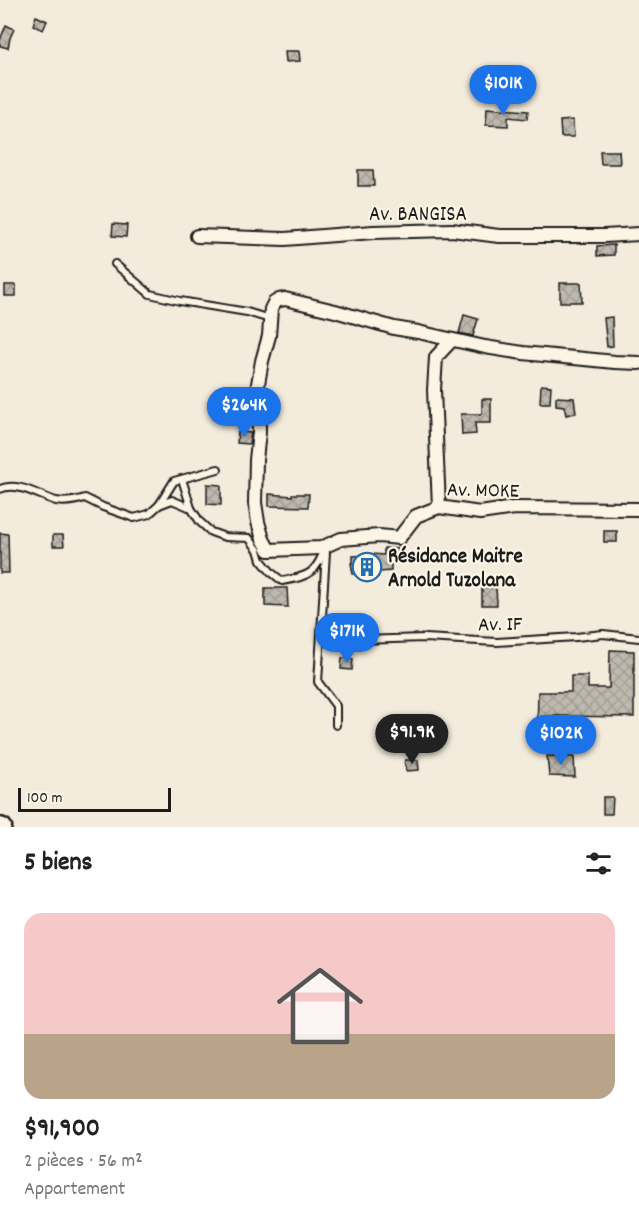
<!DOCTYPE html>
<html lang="fr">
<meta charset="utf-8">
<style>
:root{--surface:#fff;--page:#f2f2f2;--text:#222;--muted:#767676;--line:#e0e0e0;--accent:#1a73e8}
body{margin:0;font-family:Dekko,sans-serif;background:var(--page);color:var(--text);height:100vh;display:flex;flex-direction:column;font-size:22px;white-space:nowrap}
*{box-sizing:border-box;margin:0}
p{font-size:20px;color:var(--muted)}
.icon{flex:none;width:33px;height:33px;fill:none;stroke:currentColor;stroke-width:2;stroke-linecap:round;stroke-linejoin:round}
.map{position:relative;height:827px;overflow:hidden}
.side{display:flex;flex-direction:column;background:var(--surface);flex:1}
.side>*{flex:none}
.scale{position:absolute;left:18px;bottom:15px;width:153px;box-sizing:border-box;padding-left:6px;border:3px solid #1c1c1c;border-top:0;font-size:16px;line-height:21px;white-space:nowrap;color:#1c1c1c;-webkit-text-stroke:4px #fcf5e5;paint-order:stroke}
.price{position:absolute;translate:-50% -51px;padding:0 14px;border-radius:21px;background:var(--accent);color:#fff;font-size:20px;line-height:39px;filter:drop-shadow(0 2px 3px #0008)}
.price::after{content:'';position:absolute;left:50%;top:36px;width:18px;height:14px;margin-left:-9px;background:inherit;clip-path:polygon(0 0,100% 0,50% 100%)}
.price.active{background:#222;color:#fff}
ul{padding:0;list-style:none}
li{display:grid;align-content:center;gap:12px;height:318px;padding:0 24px}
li+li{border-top:2px solid var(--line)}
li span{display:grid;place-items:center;height:186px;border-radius:18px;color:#555}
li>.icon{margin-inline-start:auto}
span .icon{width:108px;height:108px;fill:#fffc;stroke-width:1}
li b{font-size:26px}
h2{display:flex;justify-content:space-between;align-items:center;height:72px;padding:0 24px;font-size:26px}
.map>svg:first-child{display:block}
.building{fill:url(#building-cross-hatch);stroke:#1c1c1c;stroke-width:1.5}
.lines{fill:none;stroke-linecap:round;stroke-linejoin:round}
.lane-casing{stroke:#1c1c1c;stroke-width:10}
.street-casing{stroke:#1c1c1c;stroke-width:16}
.secondary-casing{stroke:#1c1c1c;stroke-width:21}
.lane{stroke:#fcf5e5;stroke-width:6}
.street{stroke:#fcf5e5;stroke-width:12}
.secondary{stroke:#fcf5e5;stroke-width:16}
.labels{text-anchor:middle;stroke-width:4.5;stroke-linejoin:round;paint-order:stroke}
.street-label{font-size:21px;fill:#1c1c1c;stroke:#fcf5e5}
.poi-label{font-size:21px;font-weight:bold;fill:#1c1c1c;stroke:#fcf5e5;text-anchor:start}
</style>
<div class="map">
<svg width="639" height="827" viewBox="0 0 639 827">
<defs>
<pattern id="building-cross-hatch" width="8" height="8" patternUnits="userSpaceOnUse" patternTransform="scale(1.5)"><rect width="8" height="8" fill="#beb9ae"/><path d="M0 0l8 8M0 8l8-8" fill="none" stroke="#a39e95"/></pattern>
</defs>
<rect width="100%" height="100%" fill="#f3ecdd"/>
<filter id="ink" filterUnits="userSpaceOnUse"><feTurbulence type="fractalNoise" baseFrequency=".0167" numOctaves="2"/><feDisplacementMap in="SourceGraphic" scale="12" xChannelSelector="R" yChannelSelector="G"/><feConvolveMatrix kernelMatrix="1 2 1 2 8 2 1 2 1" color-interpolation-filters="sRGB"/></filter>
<g filter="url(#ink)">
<g class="building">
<path d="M36,16l11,5 -4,9 -10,-5z"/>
<path d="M6,25l8,4 -4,9 -2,10 -8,-2v-6z"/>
<path d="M285,51h14l1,10 -14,1z"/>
<path d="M487,108l41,3 -1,8 -19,-2v9l-22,-1z"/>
<path d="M573,120l1,17h-13l-1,-16z"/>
<path d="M600,151h19l1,13h-19z"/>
<path d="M358,170h15l1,16h-16z"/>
<path d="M113,224l14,1 -1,12 -14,-1z"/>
<path d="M614,245v10l-17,1v-10z"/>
<path d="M560,283h21l1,19h-22z"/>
<rect x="5" y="285" width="11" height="11"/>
<path d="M464,315l14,4 -5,17 -14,-3z"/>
<path d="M612,317l1,29 -6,1 -3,-29z"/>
<path d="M541,385l10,1 -1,17h-10z"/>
<path d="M556,397l18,1 2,15 -10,2 -2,-9 -8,-1z"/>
<path d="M482,399h9v24h-16l1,11 -14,1 -1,-21h21z"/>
<path d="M238,432l13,1 -2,11 -12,-1z"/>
<path d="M207,484l14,1v20l-14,-1z"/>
<path d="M269,494l23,2v-2h17l-1,13 -39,-1z"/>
<rect x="604" y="531" width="13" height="11"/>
<path d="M0,533l8,1 1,39h-9z"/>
<path d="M53,535h10l1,11h-11z"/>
<path d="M384,548l15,1 -1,13h-7v9l-38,3 -2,-11h2v-7l19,-1v-1l12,1z"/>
<path d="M496,587l1,18h-15v-17z"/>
<path d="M265,588h22l1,19 -23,-1z"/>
<path d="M610,650l24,1v66l-85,-1v18h-12l1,-42h33v-16h17v12h21z"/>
<path d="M342,658l11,1 -1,11 -11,-1z"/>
<path d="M547,756h15v1h12l1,20 -26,-1z"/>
<path d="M405,760h13l1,10 -13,1z"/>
<path d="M603,797h10l-1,17h-9z"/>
</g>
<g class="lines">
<g class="lane-casing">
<g id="lane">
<path d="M115,264l35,30 30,7 67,11 23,7"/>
<path d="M182,479l9,29"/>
<path d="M0,489c18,-8 39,7 56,12 10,2 19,0 29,-3l18,9 31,11 15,-4 10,-9 13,-5 19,8 9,14 11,10 14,5 24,1 9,12 3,10 10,12 11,9c29,-5 34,-8 44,-35"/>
<path d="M159,505l15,-24 44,-12"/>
<path d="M326,552l-8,130 18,24v19"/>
<path d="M360,640l65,-2 72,4 79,-5 27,-3 36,4"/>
</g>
</g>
<g class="street-casing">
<g id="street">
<path d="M197,236l88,3 88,-7 79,-2 47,6h105l35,-2"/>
<path d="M639,363l-24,-1 -92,-9 -38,-6 -67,-15 -24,-4 -59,-17 -50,-12 -6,1 -5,3 -3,6 -2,27 -7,25 -4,23 1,48 -3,28 -1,43 3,19 5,17 6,11 52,-2 20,-9 38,-3 20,2 17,-22 23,-9 41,6 34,-5 125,1"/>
<path d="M439,507l-5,-117 2,-33 16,-17"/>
</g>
</g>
<g class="secondary-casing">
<path id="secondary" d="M0,826l3,1"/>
</g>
<use href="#lane" class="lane"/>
<use href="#street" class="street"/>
<use href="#secondary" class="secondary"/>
</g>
</g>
<defs>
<g id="building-ring" transform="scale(1.5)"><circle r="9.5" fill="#fcf5e5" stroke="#1f6fb2" stroke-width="1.5"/><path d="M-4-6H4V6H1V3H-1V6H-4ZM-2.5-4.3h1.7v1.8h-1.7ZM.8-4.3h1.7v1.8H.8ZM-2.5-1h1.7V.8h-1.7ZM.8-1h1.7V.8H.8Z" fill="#1f6fb2"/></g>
</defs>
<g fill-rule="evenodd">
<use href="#building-ring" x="367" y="567"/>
</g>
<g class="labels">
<g class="street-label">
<text x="418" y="220">Av. BANGISA</text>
<text transform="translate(483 489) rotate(1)" y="7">Av. MOKE</text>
<text transform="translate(500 623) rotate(-1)" y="7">Av. IF</text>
</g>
<g class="poi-label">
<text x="388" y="562">Résidance Maitre<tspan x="388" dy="24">Arnold Tuzolana</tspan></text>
</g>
</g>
</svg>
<div class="scale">100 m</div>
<b class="price" style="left:503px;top:116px">$101K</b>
<b class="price" style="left:244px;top:438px">$264K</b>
<b class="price" style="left:347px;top:664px">$171K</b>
<b class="price active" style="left:412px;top:765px">$91.9K</b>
<b class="price" style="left:561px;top:766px">$102K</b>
</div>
<section class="side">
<h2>5 biens<svg class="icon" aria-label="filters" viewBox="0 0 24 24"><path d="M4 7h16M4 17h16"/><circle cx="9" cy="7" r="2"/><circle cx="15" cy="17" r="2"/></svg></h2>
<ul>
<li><span style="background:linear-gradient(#f6c9c9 65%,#b9a48a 0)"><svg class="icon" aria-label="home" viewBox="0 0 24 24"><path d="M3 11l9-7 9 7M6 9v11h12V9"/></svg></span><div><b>$91,900</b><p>2 pièces · 56 m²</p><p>Appartement</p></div></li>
</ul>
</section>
